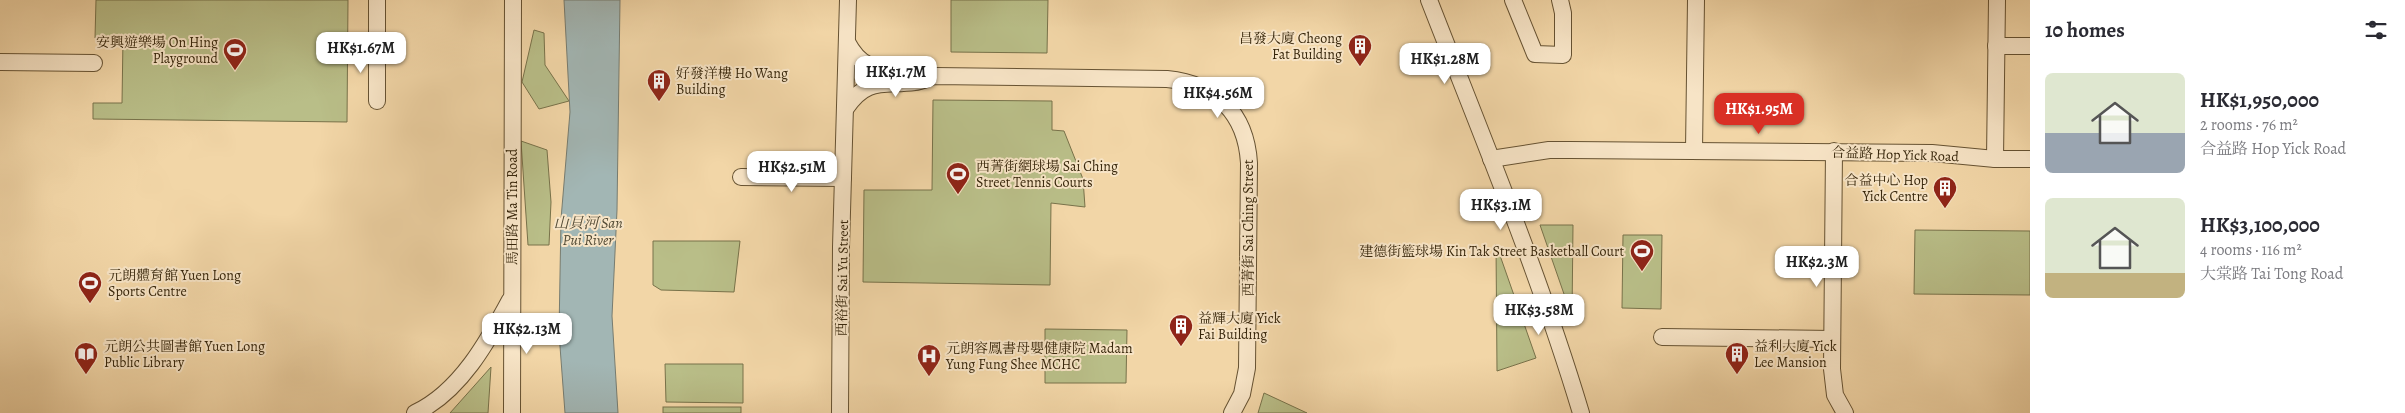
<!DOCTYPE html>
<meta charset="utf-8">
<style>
:root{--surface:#fff;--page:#f2f2f3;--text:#2b2b33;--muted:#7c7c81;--accent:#d93025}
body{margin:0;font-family:Alegreya,"Noto Serif TC",serif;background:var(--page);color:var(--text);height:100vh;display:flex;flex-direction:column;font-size:19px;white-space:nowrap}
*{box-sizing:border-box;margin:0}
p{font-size:16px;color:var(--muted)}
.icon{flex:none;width:28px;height:28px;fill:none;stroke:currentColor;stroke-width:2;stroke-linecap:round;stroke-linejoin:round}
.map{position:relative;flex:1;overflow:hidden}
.panel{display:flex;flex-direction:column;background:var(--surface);width:375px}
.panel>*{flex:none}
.price{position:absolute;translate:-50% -42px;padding:0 11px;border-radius:10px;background:#fff;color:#222;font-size:16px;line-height:32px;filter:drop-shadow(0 1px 2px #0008)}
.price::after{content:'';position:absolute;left:50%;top:30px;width:15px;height:11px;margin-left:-8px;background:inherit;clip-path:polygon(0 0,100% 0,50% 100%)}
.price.on{background:var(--accent);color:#fff}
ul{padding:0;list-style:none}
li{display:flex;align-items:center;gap:15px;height:125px;padding:0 15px}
li span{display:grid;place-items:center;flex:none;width:140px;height:100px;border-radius:8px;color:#555}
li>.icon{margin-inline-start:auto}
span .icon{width:60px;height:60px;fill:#fffc;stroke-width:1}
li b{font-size:21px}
h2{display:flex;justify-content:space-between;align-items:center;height:60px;padding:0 15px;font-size:21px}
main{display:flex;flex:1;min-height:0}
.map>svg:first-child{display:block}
.green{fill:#b9be88;stroke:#78724a}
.water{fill:#a2b6b4;stroke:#777c70}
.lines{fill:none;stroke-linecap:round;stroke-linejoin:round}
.minor-casing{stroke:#665232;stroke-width:18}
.minor{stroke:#f7e4c6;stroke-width:16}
.labels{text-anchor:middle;stroke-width:4;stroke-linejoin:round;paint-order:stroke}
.poi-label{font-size:14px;fill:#37260b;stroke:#f7e4c6;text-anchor:start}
.street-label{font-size:14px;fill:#37260b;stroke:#f7e4c6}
.water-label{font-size:15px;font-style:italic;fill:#524a35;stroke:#f7e4c6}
</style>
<main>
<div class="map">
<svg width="2030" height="413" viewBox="0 0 2030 413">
<rect width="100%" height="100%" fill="#f2d6a7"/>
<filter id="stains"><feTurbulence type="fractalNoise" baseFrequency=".004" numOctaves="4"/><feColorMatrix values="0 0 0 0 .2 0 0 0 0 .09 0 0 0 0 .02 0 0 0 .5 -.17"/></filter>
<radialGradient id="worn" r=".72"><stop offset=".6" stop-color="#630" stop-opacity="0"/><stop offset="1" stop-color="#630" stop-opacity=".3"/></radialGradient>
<g class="green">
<path d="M96,0h252l-1,122 -254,-3v-16h29l1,-65h-28z"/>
<path d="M951,0h97l-1,53 -96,-1z"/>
<path d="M534,30l10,3 1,32 24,36 -30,8 -17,-27z"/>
<path d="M933,100l119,1v29l12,1 19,48 2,28 -34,-4 -1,82 -187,-3 1,-92h68z"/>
<path d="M521,141l26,9 4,52 -2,43h-21z"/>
<path d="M1540,225h33l-1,92z"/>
<path d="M1915,230l115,1v64l-116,-1z"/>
<path d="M1623,235h39l-1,74 -39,-1z"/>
<path d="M653,241h87l-6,51 -73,-2 -8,-5z"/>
<path d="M1496,244l40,114 -39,13z"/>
<path d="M1045,329l82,1 -1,53h-81z"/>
<path d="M665,364h78v39l-77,-1z"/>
<path d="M491,367l-3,46h-38z"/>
<path d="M1264,393l43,20h-49z"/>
<rect x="663" y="407" width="78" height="6"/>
</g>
<path class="water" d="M564,0h56l-3,210 -5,106 6,97h-53l-6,-80 2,-114 9,-107z"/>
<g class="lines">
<g class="minor-casing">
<g id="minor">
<path d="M377,0v101"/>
<path d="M1429,0c53,136 110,273 152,413"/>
<path d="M1513,0l22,54 28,1v-42l-3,-13"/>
<path d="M847,42c19,36 38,22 69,27 6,1 12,5 18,7"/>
<path d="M1996,46h34"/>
<path d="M0,62l94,1"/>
<path d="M846,108c21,-31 37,-22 69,-26 6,0 13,-4 19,-6l233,3c49,5 79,34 82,84l-2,205 -5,26 -10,19"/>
<path d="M1694,150l2,-150"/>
<path d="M1834,151l-2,218 3,26 10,18"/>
<path d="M1491,159l58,-9h22l361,3 63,6h35"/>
<path d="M1995,159l2,-159"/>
<path d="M741,177l102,1"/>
<path d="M1662,337l170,2"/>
<path d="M415,413c45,-21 73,-72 95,-113"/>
<path d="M512,413l1,-413"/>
<path d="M840,413l1,-166 7,-247"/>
</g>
</g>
<use href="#minor" class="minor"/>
</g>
<defs>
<g id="building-pin" transform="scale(1.25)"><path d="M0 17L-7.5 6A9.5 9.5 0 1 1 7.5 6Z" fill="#8f2418" stroke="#f7e4c6"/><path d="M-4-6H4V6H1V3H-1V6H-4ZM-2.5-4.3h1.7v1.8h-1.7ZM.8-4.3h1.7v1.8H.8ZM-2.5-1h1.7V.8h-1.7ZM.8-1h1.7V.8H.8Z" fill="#fff"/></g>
<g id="stadium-pin" transform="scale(1.25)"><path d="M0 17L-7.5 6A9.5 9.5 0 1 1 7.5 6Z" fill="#8f2418" stroke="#f7e4c6"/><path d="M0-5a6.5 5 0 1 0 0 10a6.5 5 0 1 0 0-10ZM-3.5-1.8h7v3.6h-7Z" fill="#fff"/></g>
<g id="library-pin" transform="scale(1.25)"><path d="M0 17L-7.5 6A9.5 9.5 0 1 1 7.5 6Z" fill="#8f2418" stroke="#f7e4c6"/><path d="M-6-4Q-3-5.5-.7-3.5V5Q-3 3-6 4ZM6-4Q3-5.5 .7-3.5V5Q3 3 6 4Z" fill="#fff"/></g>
<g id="hospital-pin" transform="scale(1.25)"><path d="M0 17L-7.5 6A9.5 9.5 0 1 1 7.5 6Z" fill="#8f2418" stroke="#f7e4c6"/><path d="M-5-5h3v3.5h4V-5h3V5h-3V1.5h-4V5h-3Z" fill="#fff"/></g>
</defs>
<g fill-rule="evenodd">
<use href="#building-pin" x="1360" y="46"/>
<use href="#stadium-pin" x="235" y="50"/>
<use href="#building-pin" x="659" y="81"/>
<use href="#stadium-pin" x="958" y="174"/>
<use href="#building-pin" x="1945" y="188"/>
<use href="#stadium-pin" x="1642" y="251"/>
<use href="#stadium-pin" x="90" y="283"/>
<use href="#building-pin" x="1181" y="326"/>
<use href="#library-pin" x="86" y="354"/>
<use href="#building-pin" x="1737" y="354"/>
<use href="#hospital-pin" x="929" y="356"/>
</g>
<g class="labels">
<g class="poi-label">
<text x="1342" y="43" text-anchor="end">昌發大廈 Cheong<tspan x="1342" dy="16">Fat Building</tspan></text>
<text x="218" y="47" text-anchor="end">安興遊樂場 On Hing<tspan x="218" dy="16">Playground</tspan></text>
<text x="676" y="78">好發洋樓 Ho Wang<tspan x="676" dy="16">Building</tspan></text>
<text x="976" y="171">西菁街網球場 Sai Ching<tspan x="976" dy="16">Street Tennis Courts</tspan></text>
<text x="1928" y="185" text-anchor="end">合益中心 Hop<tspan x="1928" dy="16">Yick Centre</tspan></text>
<text x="1624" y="256" text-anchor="end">建德街籃球場 Kin Tak Street Basketball Court</text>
<text x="108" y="280">元朗體育館 Yuen Long<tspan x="108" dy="16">Sports Centre</tspan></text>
<text x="1198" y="323">益輝大廈 Yick<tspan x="1198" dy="16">Fai Building</tspan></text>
<text x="104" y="351">元朗公共圖書館 Yuen Long<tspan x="104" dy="16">Public Library</tspan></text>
<text x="1754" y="351">益利大廈 Yick<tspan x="1754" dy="16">Lee Mansion</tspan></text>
<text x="946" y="353">元朗容鳳書母嬰健康院 Madam<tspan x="946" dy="16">Yung Fung Shee MCHC</tspan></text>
</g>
<g class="street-label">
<text transform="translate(1895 154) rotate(2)" y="5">合益路 Hop Yick Road</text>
<text transform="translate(512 207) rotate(-90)" y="5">馬田路 Ma Tin Road</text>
<text transform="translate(1248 228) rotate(-90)" y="5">西菁街 Sai Ching Street</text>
<text transform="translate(842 278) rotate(-89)" y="5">西裕街 Sai Yu Street</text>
</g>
<g class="water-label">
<text x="588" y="228">山貝河 San<tspan x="588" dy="17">Pui River</tspan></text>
</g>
</g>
<rect width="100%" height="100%" filter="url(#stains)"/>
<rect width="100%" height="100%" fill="url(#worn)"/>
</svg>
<b class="price" style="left:361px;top:74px">HK$1.67M</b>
<b class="price" style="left:1445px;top:85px">HK$1.28M</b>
<b class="price" style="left:896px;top:98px">HK$1.7M</b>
<b class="price" style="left:1218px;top:119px">HK$4.56M</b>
<b class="price on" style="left:1759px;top:135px">HK$1.95M</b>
<b class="price" style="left:792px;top:193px">HK$2.51M</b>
<b class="price" style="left:1501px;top:231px">HK$3.1M</b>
<b class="price" style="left:1817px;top:288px">HK$2.3M</b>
<b class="price" style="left:1539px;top:336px">HK$3.58M</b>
<b class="price" style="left:527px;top:355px">HK$2.13M</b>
</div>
<section class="panel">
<h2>10 homes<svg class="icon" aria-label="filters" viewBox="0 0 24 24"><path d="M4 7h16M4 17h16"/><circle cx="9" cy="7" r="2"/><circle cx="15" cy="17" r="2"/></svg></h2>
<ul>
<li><span style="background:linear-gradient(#dfe7d0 60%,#9aa5b1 0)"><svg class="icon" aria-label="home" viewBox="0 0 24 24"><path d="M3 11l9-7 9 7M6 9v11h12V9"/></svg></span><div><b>HK$1,950,000</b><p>2 rooms · 76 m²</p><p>合益路 Hop Yick Road</p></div></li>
<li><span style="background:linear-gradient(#dfe7d0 75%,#c2b280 0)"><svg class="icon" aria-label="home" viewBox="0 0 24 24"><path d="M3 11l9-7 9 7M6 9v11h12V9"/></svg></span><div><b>HK$3,100,000</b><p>4 rooms · 116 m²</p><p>大棠路 Tai Tong Road</p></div></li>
</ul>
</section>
</main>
